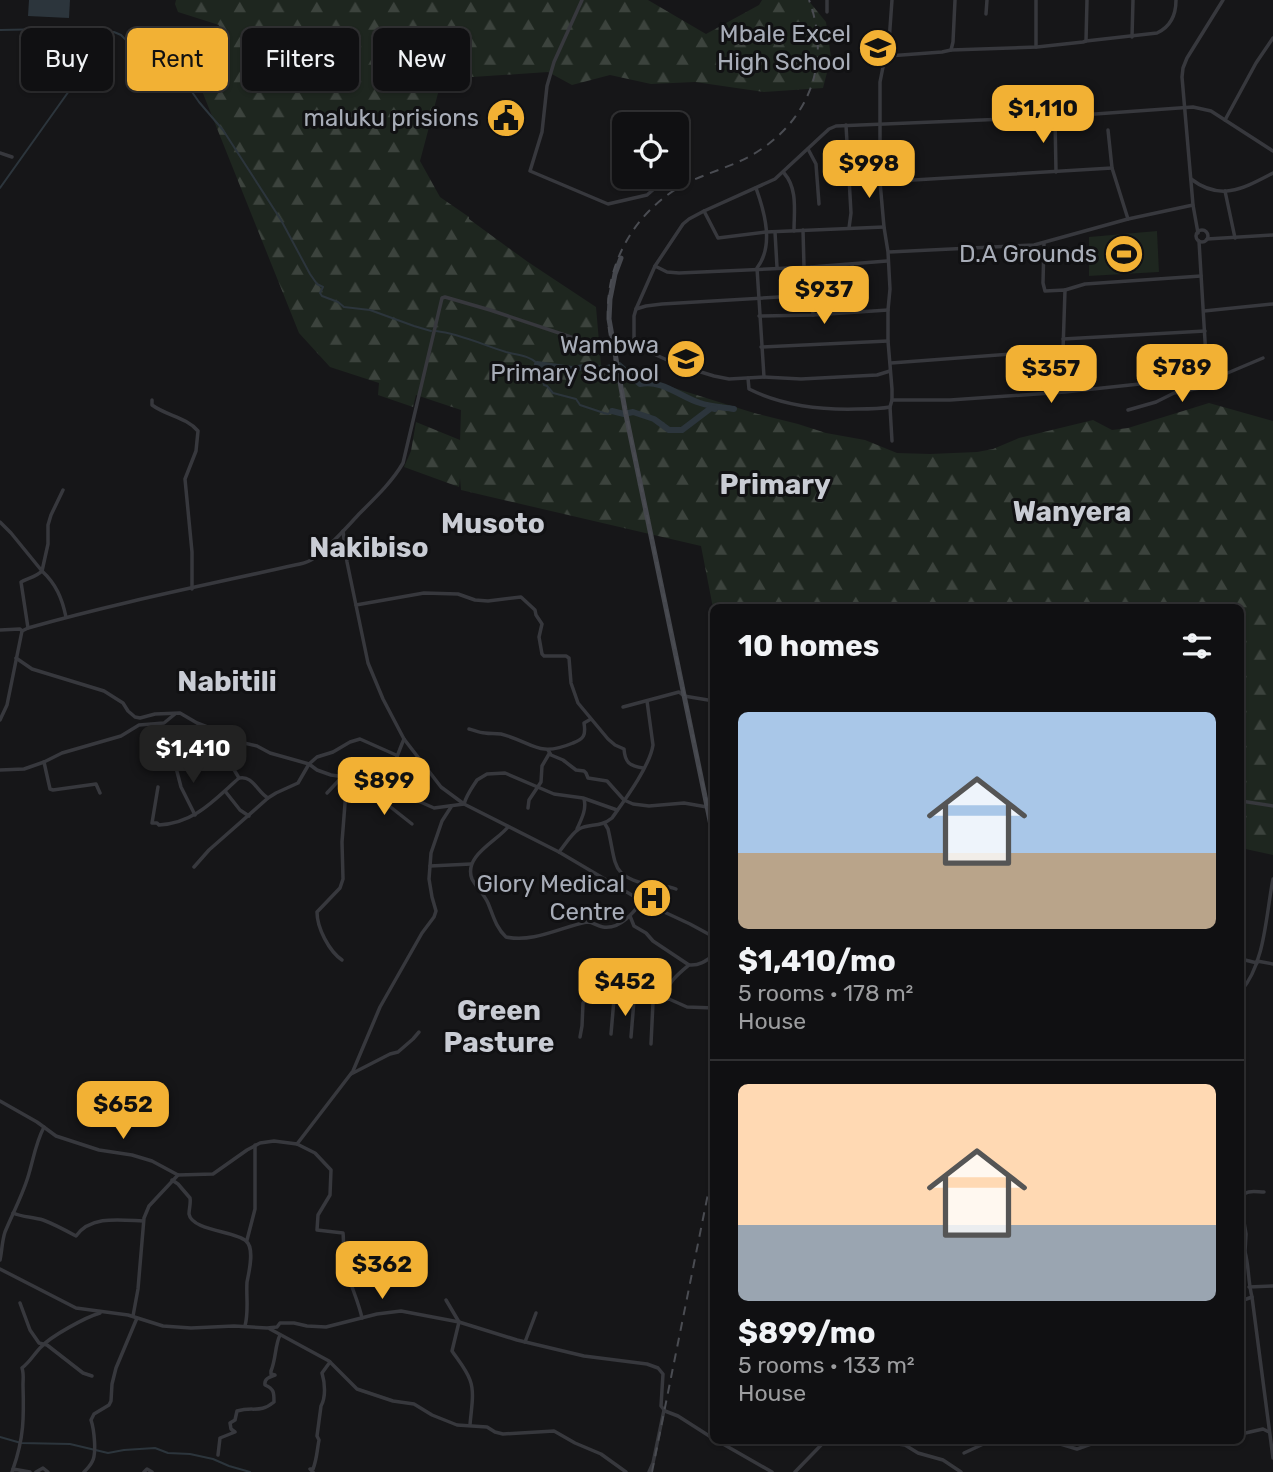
<!DOCTYPE html>
<meta charset="utf-8">
<style>
:root{--surface:#101012;--page:#19191b;--text:#f1f3f6;--muted:#9c9d9f;--line:#303032;--accent:#f2b134}
body{margin:0;font-family:Rubik,sans-serif;background:var(--page);color:var(--text);height:100vh;display:flex;flex-direction:column;font-size:26px;white-space:nowrap}
*{box-sizing:border-box;margin:0}
p{font-size:23px;color:var(--muted)}
.icon{flex:none;width:38px;height:38px;fill:none;stroke:currentColor;stroke-width:2;stroke-linecap:round;stroke-linejoin:round}
.map{position:relative;flex:1;overflow:hidden}
.side{position:absolute;left:710px;top:604px;width:534px;height:840px;display:flex;flex-direction:column;background:var(--surface);border-radius:10px;box-shadow:0 2px 5px #0004,0 0 0 2px var(--line)}
.side>*{flex:none}
.top-card{position:absolute;left:21px;top:28px;width:584px;height:63px;display:flex;gap:14px}
.fabs{position:absolute;left:612px;top:112px;display:grid;gap:14px}
.fabs a{display:grid;place-items:center;width:77px;height:77px;border-radius:10px;background:var(--surface);box-shadow:0 2px 5px #0004,0 0 0 2px var(--line);font-size:35px}
.price{position:absolute;translate:-50% -60px;padding:0 16px;border-radius:14px;background:var(--accent);color:#111;font-size:23px;line-height:46px;filter:drop-shadow(0 2px 4px #0008)}
.price::after{content:'';position:absolute;left:50%;top:42px;width:21px;height:16px;margin-left:-10px;background:inherit;clip-path:polygon(0 0,100% 0,50% 100%)}
.price.selected{background:#222;color:#fff}
ul{padding:0;list-style:none}
li{display:grid;align-content:center;gap:14px;height:371px;padding:0 28px}
li+li{border-top:2px solid var(--line)}
li span{display:grid;place-items:center;height:217px;border-radius:10px;color:#555}
li>.icon{margin-inline-start:auto}
span .icon{width:126px;height:126px;fill:#fffc;stroke-width:1}
li b{font-size:30px}
h2{display:flex;justify-content:space-between;align-items:center;height:84px;padding:0 28px;font-size:30px}
.tag{padding:0 24px;border-radius:10px;background:var(--surface);box-shadow:0 2px 5px #0004,0 0 0 2px var(--line);font-size:24px;line-height:63px}
.tag.selected{background:var(--accent);color:#111}
.map>svg:first-child{display:block}
.forest{fill:url(#forest-firs)}
.pitch{fill:#1e261f}
.water{fill:#2c353c}
.lines{fill:none;stroke-linecap:round;stroke-linejoin:round}
.stream{stroke:#2c353c;stroke-width:2}
.river{stroke:#2c353c;stroke-width:6}
.street{stroke:#37383d;stroke-width:3.5}
.secondary{stroke:#45474d;stroke-width:5}
.rail{stroke:#4a4c52;stroke-width:2;stroke-dasharray:9 7;stroke-linecap:butt}
.labels{text-anchor:middle;stroke-width:6;stroke-linejoin:round;paint-order:stroke}
.poi-label{font-size:24px;fill:#a8adb8;stroke:#111113;text-anchor:end}
.quarter-label{font-size:28px;font-weight:bold;fill:#c9ccd4;stroke:#111113}
</style>
<div class="map">
<svg width="1273" height="1472" viewBox="0 0 1273 1472">
<defs>
<pattern id="forest-firs" width="22" height="20" patternUnits="userSpaceOnUse" patternTransform="scale(1.75)"><rect width="22" height="20" fill="#1e261f"/><path d="M5 1l3.5 6h-7zM16 11l3.5 6h-7z" fill="#3c433d"/></pattern>
</defs>
<rect width="100%" height="100%" fill="#161618"/>
<path class="forest" d="M176,0h472l58,34 53,-29 3,-5h46l18,22 5,35 -8,31 -59,4 -69,-10 -44,2 -41,-9 -38,10 -24,-13 -91,6 -16,4 -21,79 20,36 29,20v2l59,43 68,45 5,58 153,48 44,11 28,9 39,7 32,13 33,1 47,-2 16,-3 26,-11 74,-18 19,10 16,-2 81,-25 64,18v434l-32,-7v-241h-527v6l-13,-67 -240,-56 -1,-12 -1,9 -55,-20 7,-16 5,-29 44,18v2l1,-32 -45,-15 -3,12 -35,-12 1,-12 -49,-16 -31,-34 -101,-252 21,-56 -41,-13 -3,-8z"/>
<path class="pitch" d="M1157,231l2,41 -70,4v-39z"/>
<path class="water" d="M29,0h41l-1,18 -41,-2z"/>
<g class="lines">
<g class="stream">
<path d="M0,30l50,-1 9,2 55,1 7,3 5,5 22,4 24,28 8,12 10,5 9,13 24,28 58,90 29,54 7,10 6,3 -3,6 2,3 16,6 6,5 26,3 44,16 17,5"/>
<path d="M0,188l111,-156"/>
<path d="M436,331c25,3 47,14 70,21 11,3 22,3 31,11v10l-3,5 1,2 8,1 1,4 3,1 6,7 23,6 4,6 24,8 4,1 4,-3"/>
<path d="M0,1437l21,6 49,1 38,9 16,-3 31,-2 13,5 22,1 23,5 16,7 21,6"/>
</g>
<g class="river">
<path d="M537,364l35,5 12,-2 20,2 15,-4 21,19c22,-5 40,13 60,19 11,4 23,4 34,6"/>
<path d="M612,411l12,3 9,-2 21,7 15,11h13l29,-22 4,1"/>
</g>
<g class="street">
<path d="M582,0l-28,62 -7,24 -5,46 -12,39 78,33 39,-9 15,-13 3,-5"/>
<path d="M827,0v12"/>
<path d="M1036,0v47"/>
<path d="M986,14l1,-14"/>
<path d="M1132,37l1,-37"/>
<path d="M1086,41l71,-8c13,-6 19,-18 19,-33"/>
<path d="M951,50l86,-3 46,-5 3,-1 1,-41"/>
<path d="M888,56l54,-4 9,-2 2,-8 2,-42"/>
<path d="M1055,117l1,55"/>
<path d="M1225,120l31,-57 17,-25"/>
<path d="M846,125l5,88 -2,15"/>
<path d="M1108,130l4,38 16,51"/>
<path d="M808,149l8,15 3,40"/>
<path d="M0,153l12,4"/>
<path d="M784,173c14,16 10,38 10,58"/>
<path d="M1191,179c30,23 53,9 82,-6"/>
<path d="M880,182l232,-14"/>
<path d="M756,188c9,25 18,58 1,80l7,109"/>
<path d="M1225,191l10,47"/>
<path d="M704,211l14,27 48,-6 118,-5"/>
<path d="M803,230l1,37"/>
<circle cx="1202" cy="236" r="6"/>
<path d="M775,232l2,35"/>
<path d="M1198,233l-5,-28 -11,-128 1,-9 4,-10 36,-58"/>
<path d="M1207,239l66,-4"/>
<path d="M1044,243l-1,40 2,8 20,-1 -2,60 1,25 -3,16"/>
<path d="M889,252l145,-7 94,-26 65,-14"/>
<path d="M852,264l3,47"/>
<path d="M655,266l12,6 12,1 132,-6 76,-6"/>
<path d="M811,267l2,48"/>
<path d="M1065,290l20,-6 116,-8"/>
<path d="M636,309l10,-3 16,-2 150,-9"/>
<path d="M1204,311l69,-7"/>
<path d="M759,316l54,-1 75,-5"/>
<path d="M1063,339l142,-8"/>
<path d="M761,347l127,-6"/>
<path d="M891,363l172,-13"/>
<path d="M890,371l-13,4 -76,4 -37,-2 -35,2 -15,-3 -36,-11 -35,-16 -9,-8v-25l2,-7 19,-43 28,-42 6,-5 15,-8 71,-32 54,-50 7,-3 217,-9 140,-10 18,4 62,40"/>
<path d="M1208,376l1,4h2l52,-22"/>
<path d="M748,378l1,11c34,17 71,21 108,20 11,0 23,0 33,-2"/>
<path d="M152,400v5c15,11 34,12 46,26l-2,20 -11,28 7,73v37"/>
<path d="M892,400h58l115,-8 121,-13 21,-5"/>
<path d="M1128,410l28,-8 18,-9 31,-6 2,-13 -8,-133"/>
<path d="M892,441l-2,-34 2,-7v-11l-4,-48v-31l2,-21 -2,-37 -4,-25 -4,-45v-100l3,-15 5,-11 4,-56"/>
<path d="M0,522l11,11 31,38 6,-27v-19l3,-10 12,-25"/>
<path d="M343,531l4,31 21,101 15,36 21,40 37,48 23,17 95,48 88,52 43,20 24,13"/>
<path d="M356,605l68,-12 34,1 17,6 13,1 33,-4 14,13 1,5 6,9 -3,13 3,17 2,2h22l3,2 2,25 7,20 30,36 7,6 9,4c1,14 6,17 19,19"/>
<path d="M28,628l-7,-46c7,-4 15,-5 21,-11 14,13 20,27 24,46"/>
<path d="M0,630l20,-1 2,2 6,-3c88,-25 178,-43 267,-63 6,-1 11,-2 16,-5 18,-12 34,-31 48,-46 16,-16 33,-32 44,-51l39,-165 3,-1 45,13 105,35 16,2 23,-6"/>
<path d="M16,658l16,11 72,22 19,12 5,8 7,6 5,1 15,-4 25,-1 17,10 39,15 8,5 13,3 13,7 39,11 8,6 14,5 34,5 16,6 13,9 22,5 18,8 30,-4c3,-10 8,-16 13,-24l10,-6 18,-1 49,21 29,4 34,12"/>
<path d="M623,707l56,-15 5,4 30,5"/>
<path d="M0,720l7,-15 15,-74"/>
<path d="M469,729c5,1 10,4 16,4 5,1 10,0 16,1 32,8 36,24 72,9 11,-4 13,-8 11,-20l7,-4"/>
<path d="M548,750l3,5 12,5 13,10 8,1 2,2 2,5 19,3 17,19 9,4 16,2 35,-3 23,4"/>
<path d="M174,760l7,27 14,28"/>
<path d="M44,762l6,27 3,1 43,-6 4,9"/>
<path d="M0,770l24,-1 20,-7 18,-9 59,-17 18,-11 25,-2 11,-9"/>
<path d="M239,778c14,-3 18,14 29,20l8,-5 22,-10 11,-19 8,-7 16,-5 17,-10 10,-3 36,16"/>
<path d="M381,786c12,-14 16,-31 23,-47"/>
<path d="M158,787l-6,36h5l2,2c36,-2 55,-25 80,-47l-9,-15 -4,-13 18,-7"/>
<path d="M225,791l15,19 9,6"/>
<path d="M327,793l15,-16"/>
<path d="M392,793l-4,12 24,19"/>
<path d="M1241,801l32,5"/>
<path d="M528,808l1,-8 12,-18 1,-16 7,-12"/>
<path d="M605,824l3,5c9,38 2,48 46,57 8,1 15,0 22,3"/>
<path d="M508,827c-11,14 -45,29 -36,52 4,8 12,15 16,24 5,12 8,25 18,34 28,6 55,-10 81,-15 7,0 9,4 16,5 17,3 31,-15 40,-27"/>
<path d="M577,829c4,-9 10,-20 7,-30"/>
<path d="M559,852c6,-7 12,-18 20,-23 11,-6 21,-1 33,-11 12,-17 38,-52 41,-73l-6,-44"/>
<path d="M430,866l41,-2"/>
<path d="M194,867l15,-17 59,-52"/>
<path d="M630,916l4,10 12,7 7,8 36,24c10,1 17,-4 25,-10"/>
<path d="M1241,959l16,4"/>
<path d="M342,960c-13,-9 -25,-32 -25,-48l23,-24 3,-9 -1,-37 5,-64"/>
<path d="M1257,961l16,3"/>
<path d="M1241,991c24,-27 25,-77 32,-112"/>
<path d="M665,998c2,-15 12,-23 24,-33"/>
<path d="M611,1034l3,-35"/>
<path d="M580,1037l2,-11 1,-23 5,-6 65,5 16,-3 18,8 27,1"/>
<path d="M631,1037l3,-37"/>
<path d="M651,1044l2,-42"/>
<path d="M351,1074l39,-20 8,-2 15,-13 6,-7"/>
<path d="M0,1101l37,21 19,14 43,14 33,5 20,6 26,14"/>
<path d="M297,1144l18,9 16,17 -1,25 -12,20 -1,15 26,3c1,10 0,20 2,29 3,19 13,37 17,56"/>
<path d="M172,1180l6,4 12,14c1,5 -1,11 -1,16 3,17 47,17 57,27 9,7 3,31 1,41 -1,15 2,29 -2,44"/>
<path d="M1241,1198c4,-9 15,-6 23,-6"/>
<path d="M1241,1204l5,30 -1,18"/>
<path d="M13,1213c9,4 20,4 30,7 11,4 22,10 33,16 15,-21 45,-16 67,-15"/>
<path d="M247,1240l8,-31v-64"/>
<path d="M1241,1250l4,2c4,14 3,30 7,45l21,161"/>
<path d="M0,1260c2,-9 2,-19 5,-28 7,-17 16,-34 22,-52 6,-18 8,-36 17,-53"/>
<path d="M0,1269l76,39 52,7 35,11 28,2 43,-2 33,2 10,-1 3,-4h14l13,3 19,1 51,-13 24,-3 58,11 58,18 67,16 63,8 11,4 5,6 -2,32 4,5 13,5 36,23"/>
<path d="M1249,1287l24,-1"/>
<path d="M446,1300l13,22 -7,29c6,9 14,18 18,29 5,13 1,30 0,45"/>
<path d="M1241,1301l11,-4"/>
<path d="M20,1303l10,27 9,13 8,2 36,28 9,3"/>
<path d="M133,1316l5,-27 6,-71 5,-12 29,-31 35,-1 34,-24 13,-7 14,-2 23,3 56,-73 27,-64 42,-74 12,-16 2,-6 -4,-14 -3,-18 2,-26 11,-32 9,-14"/>
<path d="M270,1329l59,32 28,28 36,12 21,3 18,11 25,10 30,2 8,5 8,2 51,-3 21,12 26,11 25,18"/>
<path d="M525,1342l11,-29"/>
<path d="M1241,1434l22,-5 6,3"/>
<path d="M716,1440l56,32"/>
<path d="M869,1440l36,5 13,8 25,7 18,12"/>
<path d="M1047,1440l30,9 17,-6h15l6,-3"/>
<path d="M964,1453l28,-13"/>
<path d="M218,1455l2,-17 15,-6 -4,-3 -1,-6 5,-3 2,-9c17,-5 22,3 37,-9 0,-10 0,-13 -9,-17 -1,-6 4,-8 10,-10l-4,-1v-3c5,-12 4,-26 9,-36"/>
<path d="M13,1469c11,-31 11,-52 10,-84 0,-6 1,-11 -1,-17 8,-6 12,-14 19,-21 10,-11 45,-30 59,-34"/>
<path d="M12,1472l1,-3 17,3"/>
<path d="M36,1472l7,-4 5,4"/>
<path d="M84,1472c3,-3 6,-6 8,-10 5,-8 2,-33 -1,-42l3,-6 15,-9 2,-4 1,-17 4,-16 21,-50"/>
<path d="M144,1472l3,-3 5,3"/>
<path d="M313,1472l-3,-3h3c4,-10 4,-19 6,-29l-2,-4 4,-30c5,-9 4,-23 1,-33l8,-11"/>
<path d="M649,1472l4,-9 11,-53"/>
<path d="M795,1472l31,-32"/>
</g>
<path class="secondary" d="M621,258l-6,16 -5,25 -1,20 16,91 89,430"/>
<g class="rail">
<path d="M714,837l-102,-490c-3,-14 -5,-28 -4,-42 2,-52 34,-100 81,-123 21,-10 44,-16 63,-27 57,-33 80,-93 57,-155"/>
<path d="M652,1472l62,-308"/>
</g>
</g>
<defs>
<g id="school-disc" transform="scale(2.0125)"><circle r="9.5" fill="#f2b134" stroke="#111113"/><path d="M0-5L7-2L0 1L-7-2ZM-4 1L0 2.5L4 1V4Q0 6-4 4Z" fill="#111"/></g>
<g id="civic-disc" transform="scale(2.0125)"><circle r="9.5" fill="#f2b134" stroke="#111113"/><path d="M-.6-6.5H3V-4.5H.6V-3L4-1V1h2V6H-6V1h2V-1L-.6-3ZM-1.2 2.5V6h2.4V2.5Z" fill="#111"/></g>
<g id="stadium-disc" transform="scale(2.0125)"><circle r="9.5" fill="#f2b134" stroke="#111113"/><path d="M0-5a6.5 5 0 1 0 0 10a6.5 5 0 1 0 0-10ZM-3.5-1.8h7v3.6h-7Z" fill="#111"/></g>
<g id="hospital-disc" transform="scale(2.0125)"><circle r="9.5" fill="#f2b134" stroke="#111113"/><path d="M-5-5h3v3.5h4V-5h3V5h-3V1.5h-4V5h-3Z" fill="#111"/></g>
</defs>
<g fill-rule="evenodd">
<use href="#school-disc" x="878" y="48"/>
<use href="#civic-disc" x="506" y="118"/>
<use href="#stadium-disc" x="1124" y="254"/>
<use href="#school-disc" x="686" y="359"/>
<use href="#hospital-disc" x="652" y="898"/>
</g>
<g class="labels">
<g class="poi-label">
<text x="851" y="42">Mbale Excel<tspan x="851" dy="28">High School</tspan></text>
<text x="479" y="126">maluku prisions</text>
<text x="1097" y="262">D.A Grounds</text>
<text x="659" y="353">Wambwa<tspan x="659" dy="28">Primary School</tspan></text>
<text x="625" y="892">Glory Medical<tspan x="625" dy="28">Centre</tspan></text>
</g>
<g class="quarter-label">
<text x="775" y="494">Primary</text>
<text x="1072" y="521">Wanyera</text>
<text x="493" y="533">Musoto</text>
<text x="369" y="557">Nakibiso</text>
<text x="227" y="691">Nabitili</text>
<text x="499" y="1020">Green<tspan x="499" dy="32">Pasture</tspan></text>
</g>
</g>
</svg>
<div class="fabs">
<a><svg class="icon" aria-label="locate" viewBox="0 0 24 24"><circle cx="12" cy="12" r="6"/><path d="M12 2v4M12 18v4M2 12h4M18 12h4"/></svg></a>
</div>
<b class="price" style="left:1043px;top:145px">$1,110</b>
<b class="price" style="left:869px;top:200px">$998</b>
<b class="price" style="left:824px;top:326px">$937</b>
<b class="price" style="left:1182px;top:404px">$789</b>
<b class="price" style="left:1051px;top:405px">$357</b>
<b class="price selected" style="left:193px;top:785px">$1,410</b>
<b class="price" style="left:384px;top:817px">$899</b>
<b class="price" style="left:625px;top:1018px">$452</b>
<b class="price" style="left:123px;top:1141px">$652</b>
<b class="price" style="left:382px;top:1301px">$362</b>
<div class="top-card">
<a class="tag">Buy</a>
<a class="tag selected">Rent</a>
<a class="tag">Filters</a>
<a class="tag">New</a>
</div>
<section class="side">
<h2>10 homes<svg class="icon" aria-label="filters" viewBox="0 0 24 24"><path d="M4 7h16M4 17h16"/><circle cx="9" cy="7" r="2"/><circle cx="15" cy="17" r="2"/></svg></h2>
<ul>
<li><span style="background:linear-gradient(#a9c7e8 65%,#b9a48a 0)"><svg class="icon" aria-label="home" viewBox="0 0 24 24"><path d="M3 11l9-7 9 7M6 9v11h12V9"/></svg></span><div><b>$1,410/mo</b><p>5 rooms · 178 m²</p><p>House</p></div></li>
<li><span style="background:linear-gradient(#ffd9b3 65%,#9aa5b1 0)"><svg class="icon" aria-label="home" viewBox="0 0 24 24"><path d="M3 11l9-7 9 7M6 9v11h12V9"/></svg></span><div><b>$899/mo</b><p>5 rooms · 133 m²</p><p>House</p></div></li>
</ul>
</section>
</div>
